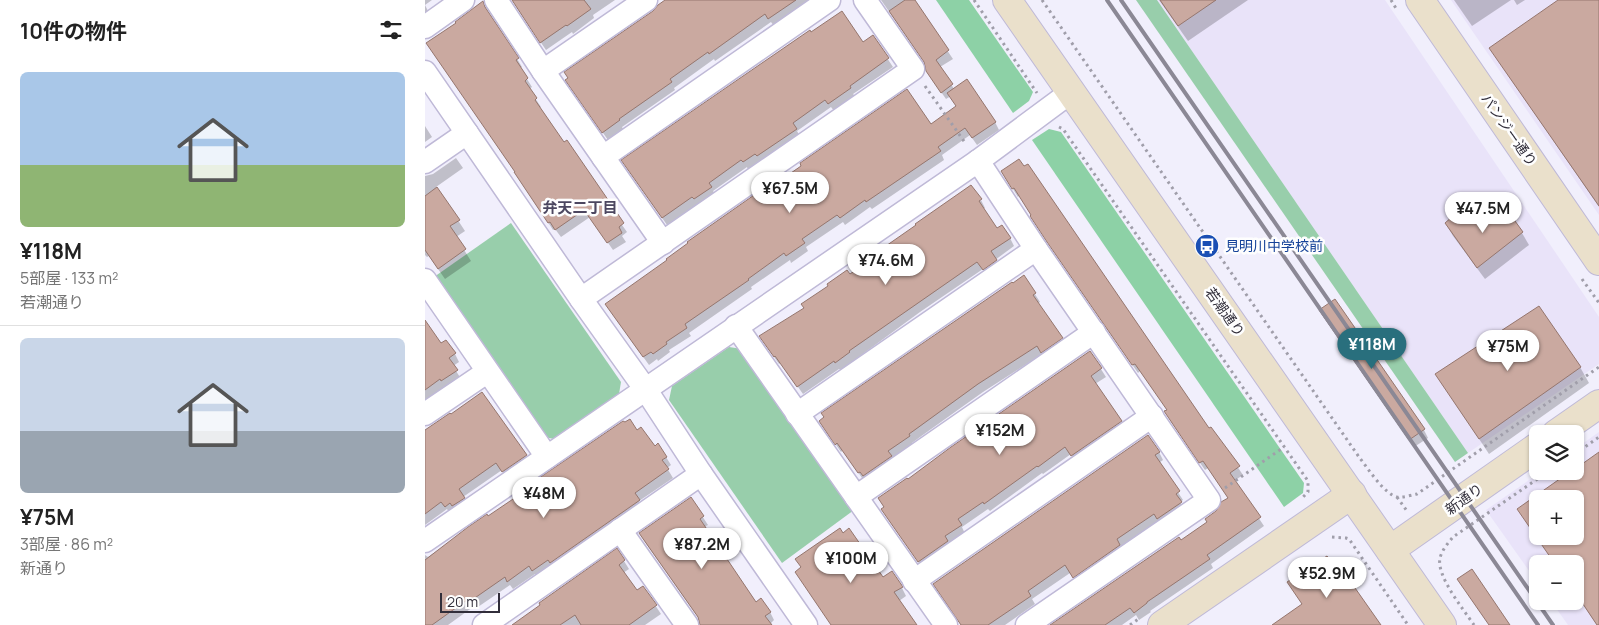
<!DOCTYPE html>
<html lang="ja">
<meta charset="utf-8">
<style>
:root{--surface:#fff;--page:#f2f2f2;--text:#222;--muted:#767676;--line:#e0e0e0;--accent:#296f7d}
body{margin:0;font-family:Manrope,"Noto Sans JP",sans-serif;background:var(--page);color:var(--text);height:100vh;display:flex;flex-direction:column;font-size:19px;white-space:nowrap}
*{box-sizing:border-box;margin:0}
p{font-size:16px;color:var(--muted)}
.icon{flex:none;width:28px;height:28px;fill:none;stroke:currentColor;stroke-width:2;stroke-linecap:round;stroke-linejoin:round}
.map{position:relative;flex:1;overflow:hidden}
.details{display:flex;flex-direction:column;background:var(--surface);width:425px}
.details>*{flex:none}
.buttons{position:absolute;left:1104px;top:425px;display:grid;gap:10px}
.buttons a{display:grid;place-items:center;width:55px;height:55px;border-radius:8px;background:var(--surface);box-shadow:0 1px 4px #0004;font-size:25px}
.scale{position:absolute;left:15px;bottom:12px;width:60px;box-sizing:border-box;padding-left:5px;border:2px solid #312e3a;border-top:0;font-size:14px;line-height:18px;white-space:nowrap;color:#312e3a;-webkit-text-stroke:4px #fefefe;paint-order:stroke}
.price{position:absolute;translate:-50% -42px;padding:0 11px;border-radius:18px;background:#fff;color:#222;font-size:16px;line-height:32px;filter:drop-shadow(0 1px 2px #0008)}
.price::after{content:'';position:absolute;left:50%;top:30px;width:15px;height:11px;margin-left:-8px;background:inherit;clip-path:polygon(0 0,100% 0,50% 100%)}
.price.on{background:var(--accent);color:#fff}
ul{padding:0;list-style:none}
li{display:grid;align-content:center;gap:10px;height:265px;padding:0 20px}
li+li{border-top:1px solid var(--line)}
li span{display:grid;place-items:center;height:155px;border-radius:8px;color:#555}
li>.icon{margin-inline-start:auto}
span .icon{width:90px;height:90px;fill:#fffc;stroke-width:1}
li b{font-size:21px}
h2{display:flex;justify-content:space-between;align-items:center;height:60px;padding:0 20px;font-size:21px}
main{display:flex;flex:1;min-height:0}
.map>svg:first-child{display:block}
.industrial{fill:#e9e3f9;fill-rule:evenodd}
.green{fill:#98ceab}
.forest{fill:#8dd1a6}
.shadow{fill:#0003;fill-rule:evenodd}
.building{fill:#caa9a0;stroke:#95766e;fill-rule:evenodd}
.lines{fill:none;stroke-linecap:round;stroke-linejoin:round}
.street-casing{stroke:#bfb9d7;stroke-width:25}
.secondary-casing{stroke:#bfb9d7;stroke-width:30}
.path{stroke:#a09eaa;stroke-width:3;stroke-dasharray:2.5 4;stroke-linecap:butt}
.street{stroke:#fff;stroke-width:22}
.secondary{stroke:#eae0cb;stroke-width:28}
.rail{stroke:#8b8895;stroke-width:4}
.labels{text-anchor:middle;stroke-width:5;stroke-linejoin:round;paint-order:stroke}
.street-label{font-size:14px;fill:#312e3a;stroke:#fefefe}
.transit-label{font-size:14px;fill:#164399;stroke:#fefefe;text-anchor:start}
.neighbourhood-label{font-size:15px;font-weight:bold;fill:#4c4760;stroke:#fefefe}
</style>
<main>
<section class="details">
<h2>10件の物件<svg class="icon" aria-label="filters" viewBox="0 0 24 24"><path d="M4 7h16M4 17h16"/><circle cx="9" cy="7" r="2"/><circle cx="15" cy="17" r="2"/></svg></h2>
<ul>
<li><span style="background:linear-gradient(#a9c7e8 60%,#8fb573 0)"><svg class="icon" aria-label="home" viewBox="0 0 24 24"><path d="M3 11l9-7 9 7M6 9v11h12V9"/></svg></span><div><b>¥118M</b><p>5部屋 · 133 m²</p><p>若潮通り</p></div></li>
<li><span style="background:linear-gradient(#c9d6e8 60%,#9aa5b1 0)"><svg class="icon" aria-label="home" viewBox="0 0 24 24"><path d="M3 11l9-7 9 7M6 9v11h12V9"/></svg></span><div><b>¥75M</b><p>3部屋 · 86 m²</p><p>新通り</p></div></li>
</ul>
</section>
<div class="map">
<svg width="1174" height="625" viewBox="0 0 1174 625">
<rect width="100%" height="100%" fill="#f1effc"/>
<g class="industrial">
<path d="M732,0h228l214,317v47l-131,89z"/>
<path d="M1026,0h148v215z"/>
<path d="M1174,432v193h-31l-17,-24h24v-37h-38v18l-51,-72 56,-39h33v-22zM1112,499h38v37h-38z"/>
</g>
<g class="green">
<path d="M711,0h21l311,453 -13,9z"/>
<path d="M86,223l110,159 -2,12 -65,45 -10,-2 -110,-160z"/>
<path d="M304,347l13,2 112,161 -72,53 -113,-163 3,-14z"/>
</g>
<g class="forest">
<path d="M511,0h33l64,92 -4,9 -16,12z"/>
<path d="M624,129l12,3 243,351 -1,10 -19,14 -252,-367z"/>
</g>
<g class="shadow">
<path d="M0,0h7l-7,5 4,8 -4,3z"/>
<path d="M87,0h103l-22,15 1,3 -21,16 -1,-2 -26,18z"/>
<path d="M242,0h146l-39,26 -3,-4 -56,39 -1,-2 -40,29 1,2 -53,37 1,2 -15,11 -36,-51z"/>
<path d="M456,0h32l40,59 -13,8 14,22 41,33 4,8 -22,15 -7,-10 -28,20 2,5 -72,49 -2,-2 -25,18 -2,-3 -37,25 2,4 -17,12 -1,-3 -39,27 1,2 -63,44 2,3 -22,14 1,2 -12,9 -1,-2 -8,6 -38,-53 157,-122 163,-65 26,-18 -6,-11 -5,3 -14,-20 -7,-16z"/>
<path d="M734,0h89l-60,41z"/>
<path d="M1029,0h57l-39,26z"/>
<path d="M1089,0h11l-8,5z"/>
<path d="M1135,0h39v207l-99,-144z"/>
<path d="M58,3l39,64 -2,1 12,19 -3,2 12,18 -2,1 88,124 -5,4 4,6 -13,8 -23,-33 -29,20 -6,-8 -2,1 -58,-89 -37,-118z"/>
<path d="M386,34l52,10 10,-7 20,30 -40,27 2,2 -21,15 -3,-4 -34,24 4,7 -53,32 -1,-3 -34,24 3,4 -17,12 -1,-3 -31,21 -39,-56z"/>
<path d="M0,126l7,11 -7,5z"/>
<path d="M31,158l7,10 -27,19 29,44 -9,6 15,24 -26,18 -16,-23 -2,1 -2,-2v-79l8,-2z"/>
<path d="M577,172l207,258 2,-2 32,47 -9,6 30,45 -53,38 2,4 -63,43 1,1 -12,8 -3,-5 -14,10h-70l157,-102 20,-24 -21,-31 -3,2 -35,-50 -2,-10 -28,-39 -2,2 -85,-123 -33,-55 -2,2z"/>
<path d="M556,200l4,8 -2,1 14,21 13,8 4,8 -19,14 6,9 -12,8 -6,-8 -63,43 -79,58 -2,-1 -36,25 -22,-31 -2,1 -14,-20 41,-35 44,-33z"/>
<path d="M1021,224l76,9 7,12 -44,34 -32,-43z"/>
<path d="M599,277l16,25 -3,2 29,43 -19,13 -5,-6 -59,38 -63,45 -8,6 1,2 -49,36 -21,-31 -2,2 -16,-23z"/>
<path d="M900,318l99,112 4,8 -14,9z"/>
<path d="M0,322l16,23 5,-4 9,13 4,8 -6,4 8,13 -36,24z"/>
<path d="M665,352l16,25 -11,7 31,46 -49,33 -6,-9 -28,20 -1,-1 -52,38 -2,-2 -26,18 3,7 -41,36 -42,-60 26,-29z"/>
<path d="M1155,367l9,16 -100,71 -52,-79z"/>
<path d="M212,432l29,25 5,8 -4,3 6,10 -34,23 5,8 -106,69 -3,-4 -22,15 -3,-4 -35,24 -2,-2 -25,18h-23v-70l3,2 59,-41 1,2z"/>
<path d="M0,435l101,21 4,8 -22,15 -6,-9 -39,27 6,9 -18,9 -4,-6 -22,16z"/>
<path d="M734,452l4,8 -4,3 24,37 -3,2 5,9 -106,74 -9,-12 -38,26 3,5 -30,21h-44l-22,-33z"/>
<path d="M1174,454v171h-2l-22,-32v-29h-20l-36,-55zM1112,499h38v37h-38z"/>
<path d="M266,499l17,26 -4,2 51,76 15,9 4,8 -3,3 1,2h-71l-1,-5 -55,-78 -5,-8z"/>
<path d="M192,550l12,19 -6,4 13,19 7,-5 18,27 -16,11h-131z"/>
<path d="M457,579l19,7 5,10 -7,5 16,24h-83z"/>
</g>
<g class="building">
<path d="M87,0h72l7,9 -24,17 -1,-1 -26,18z"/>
<path d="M240,0h131l-28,19 -3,-5 -56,40 -1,-2 -38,27 2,3 -53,37 1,1 -18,13 -37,-53 3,-2 -4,-6 89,-61 5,-6z"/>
<path d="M480,0h10l34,50 -13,10 17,24 -12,9 -15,-22 -2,-9 -35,-51z"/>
<path d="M735,0h56l-38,26z"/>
<path d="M1133,0h41v206l-110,-158z"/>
<path d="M58,1l2,6 34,51 -3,2 12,18 -3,3 12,17 -2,2 29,42 3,-2 57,83 -5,4 3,6 -15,10 -23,-33 -29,20 -5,-8 -2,1 -34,-51h1l-89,-129 30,-20 -1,-1z"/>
<path d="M417,11l21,31 10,-7 16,23 -39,28 1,2 -23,16 -3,-4 -32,23 4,6 -40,27 -2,-2 -12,8 -2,-2 -32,23 3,4 -18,12 -2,-2 -30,21 -41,-58 189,-130 1,2z"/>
<path d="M542,79l29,43 -24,16 -7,-10 -27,19 3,4 -75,51 -1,-2 -25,18 -3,-3 -35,24 3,4 -19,13 -2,-3 -36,26 1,1 -64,44 2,4 -21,14 1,2 -14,10 -2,-2 -8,5 -38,-53 62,-44 -1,-1 22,-16 -1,-1 80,-56 1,3 33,-23 -1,-3 107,-74 24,35 25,-18 -9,-13z"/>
<path d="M594,159l5,7 4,-2 181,264 2,-1 29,39 -10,7 31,44 -54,38 3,4 -63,43v1l-13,10 -4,-5 -25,17h-55l129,-88 2,3 26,-18 -2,-3 11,-8 5,-9 7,-4 -25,-37 -4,2 -35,-52 3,-1 -32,-46 -3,1 -85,-123 -17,-26 1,-1 -17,-27 -2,1 -11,-18z"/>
<path d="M546,185l11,14 -3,2 18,27 5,-3 9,13 -20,13 6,9 -14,10 -6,-8 -128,89 1,1 -15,11 -1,-2 -37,26 -22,-31 -1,1 -15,-21 45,-28 -3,-4 27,-18 -1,-2 20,-14 3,4 34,-24 -1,-2 33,-23 -1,-1z"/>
<path d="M12,187l23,33 -10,6 16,23 -28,20 -13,-19v-54z"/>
<path d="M1042,204l17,23 23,-17 16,22 -46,36 -32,-45z"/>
<path d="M599,275l12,18 -3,2 30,43 -22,15 -4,-7 -59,38 -62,45 -7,5 1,2 -22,15 4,5 -29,20 -3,-4 -2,1 -21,-30 -2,2 -16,-24 5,-4 -3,-4 191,-131 1,1z"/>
<path d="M910,299l90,130 -16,11 -90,-130z"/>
<path d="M1114,306l42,61 -102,72 -44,-65z"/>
<path d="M0,320l16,23 5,-3 10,13 -7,5 9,12 -17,11 -1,-2 -15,11z"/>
<path d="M665,351l12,17 -11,8 31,45 -51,35 -6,-9 -27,20 -1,-1 -53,38 -1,-2 -25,17 4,6 -17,11 3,5 -30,21 -37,-53 3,-2 -6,-9 29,-20 1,1 43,-32z"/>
<path d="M57,392l45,63 -25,17 -6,-9 -37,26 6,9 -13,8 -2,-3 -5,4 -4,-5 -16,12v-84l25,-17 1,1z"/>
<path d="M205,419l7,11 4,-3 14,19 3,-3 9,14 -5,3 7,9 -34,24 5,7 -90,63 -2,-3 -16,11 -3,-5 -22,16 -2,-5 -36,25 -2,-2 -35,25h-7v-65l43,-33 19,-13 1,2 31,-21 -2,-2 106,-72 2,1z"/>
<path d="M723,435l12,17 -5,3 25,36 -4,3 6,8 -25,17 -3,-5 -37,25 3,6 -47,33 -8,-13 -37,26 3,5 -43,29h-27l-28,-41z"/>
<path d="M1174,452v173h-2l-22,-33v-28h-20l-38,-55 54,-38h4v-2zM1112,499h38v37h-38z"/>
<path d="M266,497l13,19 -4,3 56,83 5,-4 10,14 -6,4 7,9h-72l-2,-8 -59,-84z"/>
<path d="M415,528l3,5 6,-5 34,49 9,-6 11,16 -9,5 23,33h-86l-36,-53 6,-5 -6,-8z"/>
<path d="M192,548l8,12 -6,5 18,25 6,-4 14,19 -28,20h-48l-6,-10 -15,10h-48l28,-20 -1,-2z"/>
<path d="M902,556l3,4 4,-2 47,67h-109l30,-21 -15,-22z"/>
<path d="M1047,569l38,56h-21l-32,-46z"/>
</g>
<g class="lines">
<g class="street-casing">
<g id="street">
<path d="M71,0l47,71 120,172"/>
<path d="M0,27l38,-27"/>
<path d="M118,71l103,-71"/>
<path d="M0,72l156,227 65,91 55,84 105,151"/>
<path d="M178,157l226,-157"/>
<path d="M553,161l58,88 173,251 -182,125"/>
<path d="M0,162l42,-29"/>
<path d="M0,280l122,177"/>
<path d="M156,299l332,-230 -48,-69"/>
<path d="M311,326l210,299"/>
<path d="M0,414l62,-42"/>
<path d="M372,414l239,-165"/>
<path d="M431,497l238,-165"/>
<path d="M195,530l67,95"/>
<path d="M0,541l553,-380 93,-69"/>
<path d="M489,581l238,-165"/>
<path d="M59,625l217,-151"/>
</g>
</g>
<g class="secondary-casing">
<g id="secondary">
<path d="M582,0l435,625"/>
<path d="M995,0l179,261"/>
<path d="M1131,434l43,-30"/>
<path d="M965,550l147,-103"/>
<path d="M737,625l190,-131"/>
</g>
</g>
<g class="path">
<path d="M549,0l63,93"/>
<path d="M617,0l317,457c8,10 25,37 38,40 6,1 14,-2 20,-3l182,-127"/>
<path d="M966,0l6,10"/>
<path d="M500,86l41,58"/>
<path d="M634,127l4,2 245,352v11l-7,7"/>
<path d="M1157,279l17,24"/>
<path d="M1150,454l24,-17"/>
<path d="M800,488l59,-41"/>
<path d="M972,497l10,14"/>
<path d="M907,537l14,1 3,1 59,86"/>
<path d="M705,625l10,-7"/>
<path d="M1049,625c-10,-15 -38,-49 -34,-67 2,-8 8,-15 13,-21l96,-66"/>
</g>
<use href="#street" class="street"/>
<use href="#secondary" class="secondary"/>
<g class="rail">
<path d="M682,0l431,625"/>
<path d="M696,0l432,625"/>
</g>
</g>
<defs>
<g id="bus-disc" transform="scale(1.25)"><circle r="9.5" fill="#1a4fb4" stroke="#fefefe"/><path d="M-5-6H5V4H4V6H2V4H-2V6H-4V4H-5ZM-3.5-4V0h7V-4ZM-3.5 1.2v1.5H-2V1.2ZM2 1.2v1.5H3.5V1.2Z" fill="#fff"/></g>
</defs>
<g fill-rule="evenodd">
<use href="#bus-disc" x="782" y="246"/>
</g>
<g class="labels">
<g class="street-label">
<text transform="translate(1084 130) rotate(55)" y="5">パンジー通り</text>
<text transform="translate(800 312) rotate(55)" y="5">若潮通り</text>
<text transform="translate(1039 499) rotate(-35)" y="5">新通り</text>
</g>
<g class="transit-label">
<text x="800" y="251">見明川中学校前</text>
</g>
<g class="neighbourhood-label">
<text x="155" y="213">弁天二丁目</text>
</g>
</g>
</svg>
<div class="buttons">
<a><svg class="icon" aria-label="layers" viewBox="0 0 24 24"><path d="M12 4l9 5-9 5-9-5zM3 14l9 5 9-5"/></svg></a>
<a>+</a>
<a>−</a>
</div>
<div class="scale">20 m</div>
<b class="price" style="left:365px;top:214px">¥67.5M</b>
<b class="price" style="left:1058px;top:234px">¥47.5M</b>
<b class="price" style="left:461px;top:286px">¥74.6M</b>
<b class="price on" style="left:947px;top:370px">¥118M</b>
<b class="price" style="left:1083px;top:372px">¥75M</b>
<b class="price" style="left:575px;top:456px">¥152M</b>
<b class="price" style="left:119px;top:519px">¥48M</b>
<b class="price" style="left:277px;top:570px">¥87.2M</b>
<b class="price" style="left:426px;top:584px">¥100M</b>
<b class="price" style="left:902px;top:599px">¥52.9M</b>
</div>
</main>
